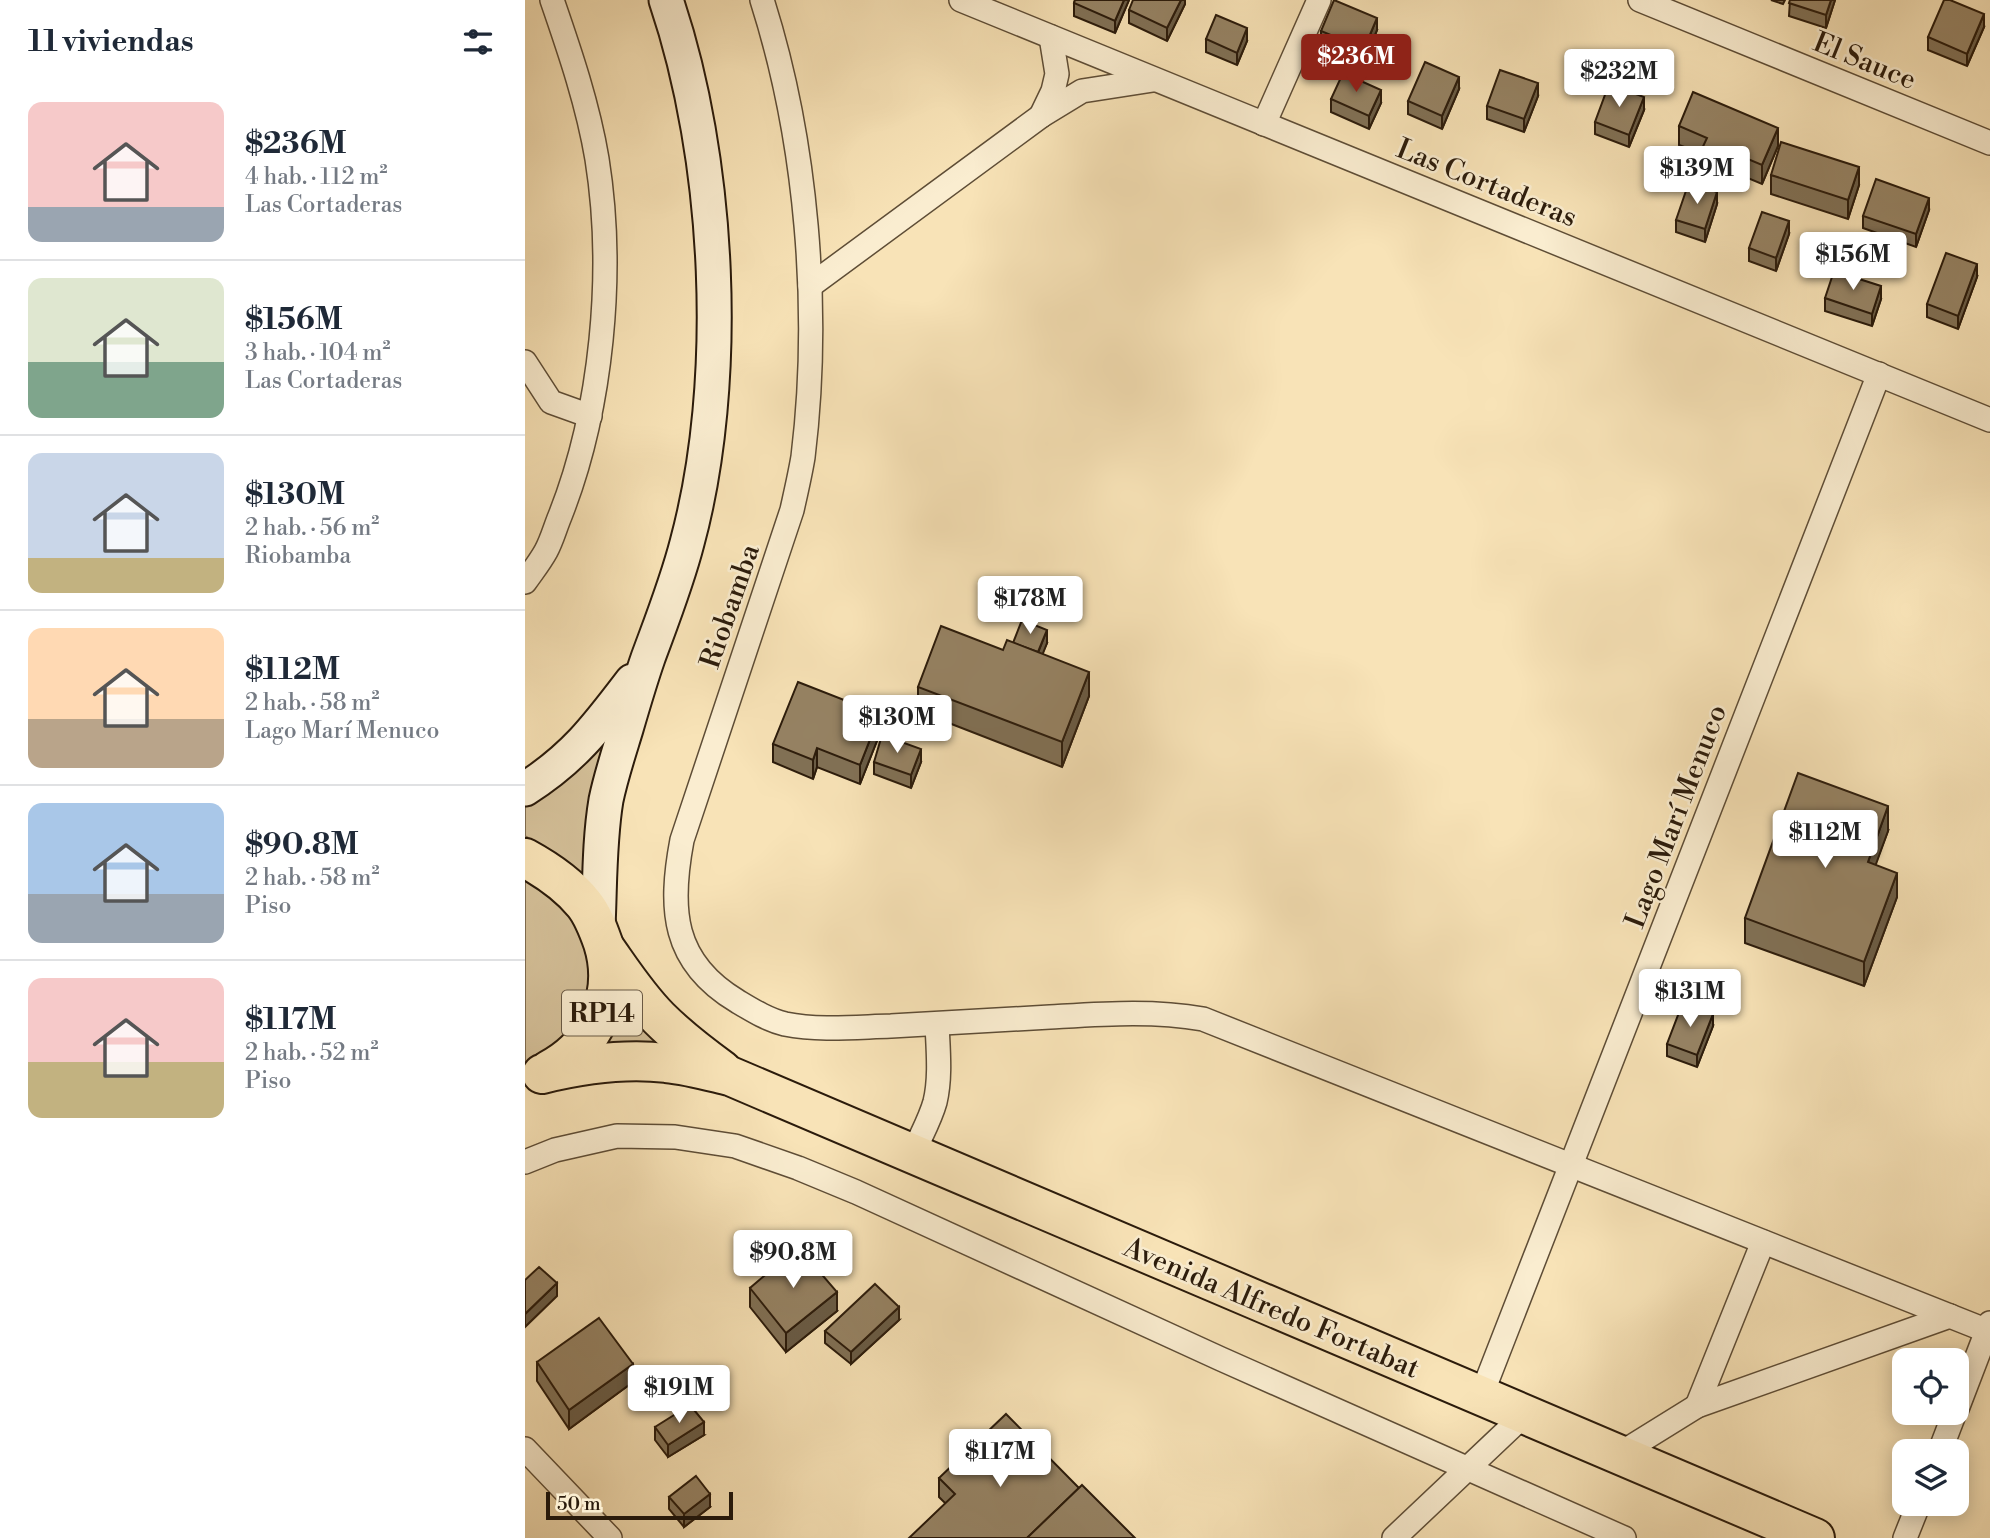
<!DOCTYPE html>
<html lang="es">
<meta charset="utf-8">
<style>
:root{--surface:#fff;--page:#f2f2f3;--text:#1f2937;--muted:#747a83;--line:#e0e1e3;--accent:#8f2418}
body{margin:0;font-family:"Libre Bodoni",serif;background:var(--page);color:var(--text);height:100vh;display:flex;flex-direction:column;font-size:26px;white-space:nowrap}
*{box-sizing:border-box;margin:0}
p{font-size:23px;color:var(--muted)}
.icon{flex:none;width:38px;height:38px;fill:none;stroke:currentColor;stroke-width:2;stroke-linecap:round;stroke-linejoin:round}
.map{position:relative;flex:1;overflow:hidden}
.drawer{display:flex;flex-direction:column;background:var(--surface);width:525px}
.drawer>*{flex:none}
.fabs{position:absolute;left:1367px;top:1348px;display:grid;gap:14px}
.fabs a{display:grid;place-items:center;width:77px;height:77px;border-radius:14px;background:var(--surface);box-shadow:0 4px 18px #0003;font-size:35px}
.scale{position:absolute;left:21px;bottom:18px;width:187px;box-sizing:border-box;padding-left:7px;border:4px solid #2b1b0b;border-top:0;font-size:19px;line-height:24px;white-space:nowrap;color:#2b1b0b;-webkit-text-stroke:5px #faedd0;paint-order:stroke}
.price{position:absolute;translate:-50% -60px;padding:0 16px;border-radius:7px;background:#fff;color:#222;font-size:23px;line-height:46px;filter:drop-shadow(0 2px 4px #0008)}
.price::after{content:'';position:absolute;left:50%;top:42px;width:21px;height:16px;margin-left:-10px;background:inherit;clip-path:polygon(0 0,100% 0,50% 100%)}
.price.current{background:var(--accent);color:#fff}
ul{padding:0;list-style:none}
li{display:flex;align-items:center;gap:21px;height:175px;padding:0 28px}
li+li{border-top:2px solid var(--line)}
li span{display:grid;place-items:center;flex:none;width:196px;height:140px;border-radius:14px;color:#555}
li>.icon{margin-inline-start:auto}
span .icon{width:84px;height:84px;fill:#fffc;stroke-width:1}
li b{font-size:30px}
h2{display:flex;justify-content:space-between;align-items:center;height:84px;padding:0 28px;font-size:30px}
main{display:flex;flex:1;min-height:0}
.map>svg:first-child{display:block}
.green{fill:#d5c19a;stroke:#806e52;stroke-width:2}
.lines{fill:none;stroke-linecap:round;stroke-linejoin:round}
.street-casing{stroke:#5e4d36;stroke-width:26}
.secondary-casing{stroke:#2b1b0b;stroke-width:37}
.highway-casing{stroke:#2b1b0b;stroke-width:42}
.street{stroke:#faedd0;stroke-width:23}
.secondary{stroke:#faedd0;stroke-width:33}
.highway{stroke:#f8e3b7;stroke-width:38}
.wall{fill:#817156;stroke:#2b1b0b;stroke-width:2}
.shaded-wall{fill:#695c46;stroke:#2b1b0b;stroke-width:2}
.building{fill:#968364;stroke:#2b1b0b;stroke-width:2}
.labels{text-anchor:middle;stroke-width:5;stroke-linejoin:round;paint-order:stroke}
.shield{fill:#faedd0;stroke:#695a46;stroke-width:2}
.shield-label{font-size:26px;font-weight:bold;fill:#2b1b0b}
.street-label{font-size:28px;fill:#2b1b0b;stroke:#faedd0}
</style>
<main>
<section class="drawer">
<h2>11 viviendas<svg class="icon" aria-label="filters" viewBox="0 0 24 24"><path d="M4 7h16M4 17h16"/><circle cx="9" cy="7" r="2"/><circle cx="15" cy="17" r="2"/></svg></h2>
<ul>
<li><span style="background:linear-gradient(#f6c9c9 75%,#9aa5b1 0)"><svg class="icon" aria-label="home" viewBox="0 0 24 24"><path d="M3 11l9-7 9 7M6 9v11h12V9"/></svg></span><div><b>$236M</b><p>4 hab. · 112 m²</p><p>Las Cortaderas</p></div></li>
<li><span style="background:linear-gradient(#dfe7d0 60%,#7fa58c 0)"><svg class="icon" aria-label="home" viewBox="0 0 24 24"><path d="M3 11l9-7 9 7M6 9v11h12V9"/></svg></span><div><b>$156M</b><p>3 hab. · 104 m²</p><p>Las Cortaderas</p></div></li>
<li><span style="background:linear-gradient(#c9d6e8 75%,#c2b280 0)"><svg class="icon" aria-label="home" viewBox="0 0 24 24"><path d="M3 11l9-7 9 7M6 9v11h12V9"/></svg></span><div><b>$130M</b><p>2 hab. · 56 m²</p><p>Riobamba</p></div></li>
<li><span style="background:linear-gradient(#ffd9b3 65%,#b9a48a 0)"><svg class="icon" aria-label="home" viewBox="0 0 24 24"><path d="M3 11l9-7 9 7M6 9v11h12V9"/></svg></span><div><b>$112M</b><p>2 hab. · 58 m²</p><p>Lago Marí Menuco</p></div></li>
<li><span style="background:linear-gradient(#a9c7e8 65%,#9aa5b1 0)"><svg class="icon" aria-label="home" viewBox="0 0 24 24"><path d="M3 11l9-7 9 7M6 9v11h12V9"/></svg></span><div><b>$90.8M</b><p>2 hab. · 58 m²</p><p>Piso</p></div></li>
<li><span style="background:linear-gradient(#f6c9c9 60%,#c2b280 0)"><svg class="icon" aria-label="home" viewBox="0 0 24 24"><path d="M3 11l9-7 9 7M6 9v11h12V9"/></svg></span><div><b>$117M</b><p>2 hab. · 52 m²</p><p>Piso</p></div></li>
</ul>
</section>
<div class="map">
<svg width="1465" height="1538" viewBox="0 0 1465 1538">
<rect width="100%" height="100%" fill="#f8e3b7"/>
<filter id="stains"><feTurbulence type="fractalNoise" baseFrequency=".00286" numOctaves="4"/><feColorMatrix values="0 0 0 0 .2 0 0 0 0 .09 0 0 0 0 .02 0 0 0 .5 -.17"/></filter>
<radialGradient id="worn" r=".72"><stop offset=".6" stop-color="#630" stop-opacity="0"/><stop offset="1" stop-color="#630" stop-opacity=".3"/></radialGradient>
<g class="green">
<path d="M89,724l-24,162 -47,-40 -18,-10v-32z"/>
<path d="M0,878c12,9 29,18 40,29 12,14 19,32 22,49 11,51 -17,88 -62,108z"/>
<path d="M99,998l63,56 -89,-3c15,-17 23,-31 26,-53z"/>
</g>
<g class="lines">
<g class="street-casing">
<g id="street">
<path d="M237,0c45,141 59,310 41,457 -3,18 -7,35 -11,53l-110,330c-13,69 -10,122 55,161 15,9 31,19 48,23 35,7 71,3 106,2 53,-3 106,-6 159,-9 52,-3 102,-7 153,2l787,313"/>
<path d="M436,0l1029,420"/>
<path d="M1115,0l350,143"/>
<path d="M526,37l6,37 -4,17 -12,25 41,-25 71,-11"/>
<path d="M739,124l55,-124"/>
<path d="M285,286l231,-170"/>
<path d="M0,362l26,40 39,14"/>
<path d="M0,582c7,-10 15,-20 21,-31 6,-11 9,-23 14,-35 42,-106 55,-244 37,-357 -9,-54 -27,-107 -45,-159"/>
<path d="M388,1154c7,-17 17,-34 22,-52 6,-25 3,-53 2,-78"/>
<path d="M0,1162l30,-12 62,-14 58,1 60,9 63,22 58,24 365,167 403,179"/>
<path d="M956,1396l398,-1022"/>
<path d="M1172,1406l66,-164"/>
<path d="M1432,1409l33,-86"/>
<path d="M0,1449l85,89"/>
<path d="M1415,1451l15,-39"/>
<path d="M1093,1455l79,-49 253,-90"/>
<path d="M869,1538l130,-123"/>
<path d="M1380,1538l14,-35"/>
</g>
</g>
<g class="secondary-casing">
<g id="secondary">
<path d="M0,789c49,-31 72,-62 107,-108"/>
<path d="M73,927c2,-42 1,-85 8,-127 5,-24 13,-48 20,-71 7,-24 14,-48 22,-71 14,-38 29,-76 39,-115 44,-162 33,-384 -21,-543"/>
</g>
</g>
<g class="highway-casing">
<g id="highway">
<path d="M0,858c22,12 43,26 59,46 9,11 14,25 19,39 16,51 -7,102 -54,127"/>
<path d="M80,948c17,24 33,49 54,70 19,19 41,36 63,52"/>
<path d="M17,1074c41,-10 82,-16 124,-11 22,2 43,8 64,13l1085,462"/>
</g>
</g>
<use href="#street" class="street"/>
<use href="#secondary" class="secondary"/>
<use href="#highway" class="highway"/>
</g>
<g class="wall">
<path d="M550,0h54l-14,33 -41,-17v-13z"/>
<path d="M660,0v4l-18,37 -38,-18v-13z"/>
<path d="M1246,0h14l-2,4z"/>
<path d="M1265,0h45l-9,28 -37,-12z"/>
<path d="M1459,27l-17,39 -39,-16v-13z"/>
<path d="M852,30l-13,32 -43,-18v-13z"/>
<path d="M681,39l41,2 -10,24 -31,-13z"/>
<path d="M934,89l-17,40 -34,-15v-13z"/>
<path d="M1013,96l-14,36 -37,-13v-13z"/>
<path d="M806,99l50,4 -12,26 -38,-17z"/>
<path d="M1119,110l-15,37 -34,-13v-12z"/>
<path d="M1154,126l99,20 -16,38 -26,-11 -5,13 -32,-12 1,-21 -21,-8z"/>
<path d="M1246,175l88,10 -11,34 -77,-25z"/>
<path d="M1192,204l-12,38 -29,-10v-12z"/>
<path d="M1404,210l-13,37 -53,-19v-12z"/>
<path d="M1264,234l-13,37 -27,-10v-13z"/>
<path d="M1452,277l-19,52 -31,-12v-13z"/>
<path d="M1300,298l56,1 -9,27 -47,-15z"/>
<path d="M488,643h34l-5,11 47,42 -27,71 -144,-56v-24l85,-37z"/>
<path d="M355,733l-20,51 -43,-17 -4,12 -40,-17v-18z"/>
<path d="M349,762h47l-10,26 -37,-14z"/>
<path d="M1363,831l-13,34 22,32 -33,89 -119,-43v-25z"/>
<path d="M1188,1026l-16,41 -30,-11v-12z"/>
<path d="M225,1288l87,23 -51,41 -36,-45z"/>
<path d="M374,1320l-48,44 -26,-21v-12z"/>
<path d="M12,1362l96,20 -64,47 -32,-48z"/>
<path d="M130,1427l49,8 -36,22 -13,-17z"/>
<path d="M414,1478l140,10 -134,15 -6,-6z"/>
<path d="M144,1497l41,10 -26,20 -15,-18z"/>
</g>
<g class="shaded-wall">
<path d="M599,0h5l-14,33v-12z"/>
<path d="M656,0h4v4l-18,37v-13z"/>
<path d="M1306,0h4l-9,28v-13z"/>
<path d="M1459,14v13l-17,39v-12z"/>
<path d="M852,18v12l-13,32v-13z"/>
<path d="M722,28v13l-10,24v-12z"/>
<path d="M934,77v12l-17,40v-13z"/>
<path d="M1013,83v13l-14,36v-13z"/>
<path d="M856,90v13l-12,26v-13z"/>
<path d="M1119,97v13l-15,37v-12z"/>
<path d="M1253,128v18l-16,38v-19z"/>
<path d="M1211,154v19l-5,13v-18z"/>
<path d="M1334,167v18l-11,34v-19z"/>
<path d="M1192,192v12l-12,38v-13z"/>
<path d="M1404,198v12l-13,37v-13z"/>
<path d="M1264,221v13l-13,37v-13z"/>
<path d="M1452,264v13l-19,52v-13z"/>
<path d="M1356,286v13l-9,27v-12z"/>
<path d="M522,630v13l-11,28v-13z"/>
<path d="M564,672v24l-27,71v-25z"/>
<path d="M355,714v19l-20,51v-19z"/>
<path d="M292,748v19l-4,12v-19z"/>
<path d="M396,749v13l-10,26v-13z"/>
<path d="M1363,806v25l-20,55v-24z"/>
<path d="M1372,873v24l-33,89v-24z"/>
<path d="M1188,1014v12l-16,41v-12z"/>
<path d="M32,1283v13l-32,31v-13z"/>
<path d="M312,1292v19l-51,41v-19z"/>
<path d="M374,1307v13l-48,44v-12z"/>
<path d="M108,1364v18l-64,47v-19z"/>
<path d="M179,1422v13l-36,22v-12z"/>
<path d="M185,1494v13l-26,20v-13z"/>
</g>
<g class="building">
<path d="M550,0h49l-9,21 -41,-18z"/>
<path d="M608,0h48l-14,28 -38,-18z"/>
<path d="M809,0l43,18 -13,31 -43,-18z"/>
<path d="M1265,0h41l-5,15 -37,-12z"/>
<path d="M1419,0h6l34,14 -17,40 -39,-17z"/>
<path d="M691,15l31,13 -10,25 -31,-14z"/>
<path d="M900,62l34,15 -17,39 -34,-15z"/>
<path d="M975,70l38,13 -14,36 -37,-13z"/>
<path d="M818,73l38,17 -12,26 -38,-17z"/>
<path d="M1084,84l35,13 -15,38 -34,-13z"/>
<path d="M1168,92l85,36 -16,37 -26,-11 -5,14 -32,-13 8,-17 -28,-12z"/>
<path d="M1256,142l78,25 -11,33 -77,-25z"/>
<path d="M1351,179l53,19 -13,36 -53,-18z"/>
<path d="M1164,182l28,10 -12,37 -29,-9z"/>
<path d="M1237,212l27,9 -13,37 -27,-10z"/>
<path d="M1421,253l31,11 -19,52 -31,-12z"/>
<path d="M1309,271l47,15 -9,28 -47,-16z"/>
<path d="M497,620l25,10 -9,22 -25,-9z"/>
<path d="M416,626l62,24 4,-10 82,32 -27,70 -144,-55z"/>
<path d="M273,682l82,32 -20,51 -43,-17 -4,12 -40,-16z"/>
<path d="M357,735l39,14 -10,26 -37,-13z"/>
<path d="M1273,773l90,33 -20,56 29,11 -33,89 -119,-44z"/>
<path d="M1158,1002l30,12 -16,41 -30,-11z"/>
<path d="M273,1247l39,45 -51,41 -36,-45z"/>
<path d="M14,1267l18,16 -32,31v-34z"/>
<path d="M350,1284l24,23 -48,45 -26,-21z"/>
<path d="M74,1318l34,46 -64,46 -32,-48z"/>
<path d="M165,1405l14,17 -36,23 -13,-18z"/>
<path d="M481,1414l73,74 -52,50h-118l46,-44 -16,-16z"/>
<path d="M171,1476l14,18 -26,20 -15,-17z"/>
<path d="M557,1485l53,53h-108z"/>
</g>
<g class="labels">
<rect class="shield" x="37" y="990.5" width="80" height="45" rx="5"/>
<g class="shield-label">
<text x="77" y="1022">RP14</text>
</g>
<g class="street-label">
<text transform="translate(1340 60) rotate(22)" y="10">El Sauce</text>
<text transform="translate(962 182) rotate(22)" y="10">Las Cortaderas</text>
<text transform="translate(204 606) rotate(-71)" y="10">Riobamba</text>
<text transform="translate(1150 816) rotate(-69)" y="10">Lago Marí Menuco</text>
<text transform="translate(747 1307) rotate(23)" y="10">Avenida Alfredo Fortabat</text>
</g>
</g>
<rect width="100%" height="100%" filter="url(#stains)"/>
<rect width="100%" height="100%" fill="url(#worn)"/>
</svg>
<div class="fabs">
<a><svg class="icon" aria-label="locate" viewBox="0 0 24 24"><circle cx="12" cy="12" r="6"/><path d="M12 2v4M12 18v4M2 12h4M18 12h4"/></svg></a>
<a><svg class="icon" aria-label="layers" viewBox="0 0 24 24"><path d="M12 4l9 5-9 5-9-5zM3 14l9 5 9-5"/></svg></a>
</div>
<div class="scale">50 m</div>
<b class="price current" style="left:831px;top:94px">$236M</b>
<b class="price" style="left:1094px;top:109px">$232M</b>
<b class="price" style="left:1172px;top:206px">$139M</b>
<b class="price" style="left:1328px;top:292px">$156M</b>
<b class="price" style="left:505px;top:636px">$178M</b>
<b class="price" style="left:372px;top:755px">$130M</b>
<b class="price" style="left:1300px;top:870px">$112M</b>
<b class="price" style="left:1165px;top:1029px">$131M</b>
<b class="price" style="left:268px;top:1290px">$90.8M</b>
<b class="price" style="left:154px;top:1425px">$191M</b>
<b class="price" style="left:475px;top:1489px">$117M</b>
</div>
</main>
